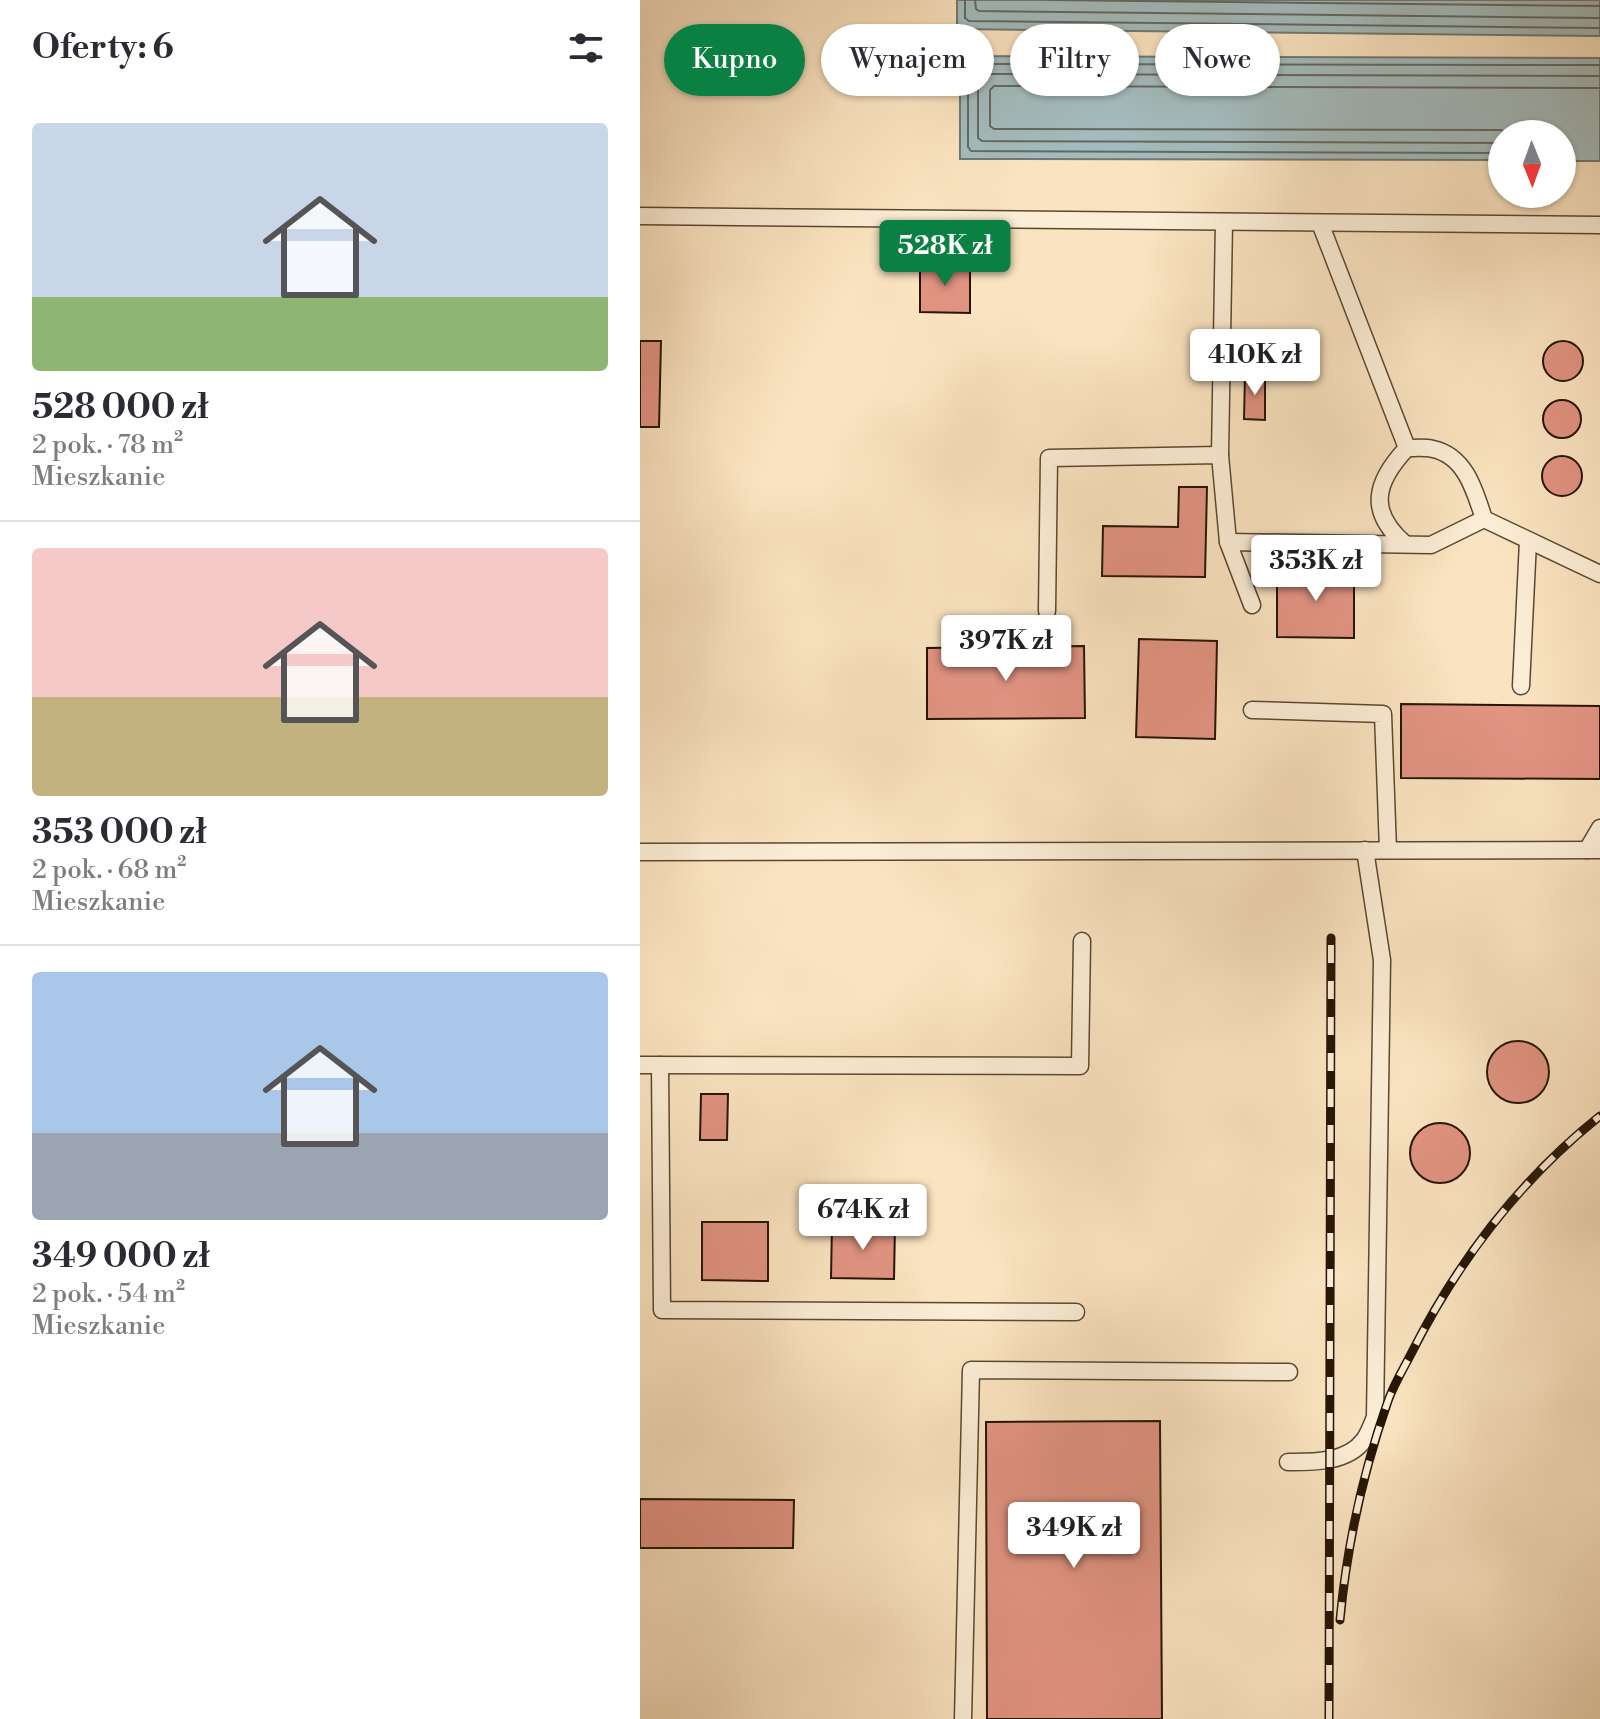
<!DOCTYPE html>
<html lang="pl">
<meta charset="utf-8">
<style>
:root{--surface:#fff;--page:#f2f2f3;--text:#2b2b33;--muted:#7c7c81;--line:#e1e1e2;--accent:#0b8043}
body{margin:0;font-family:"Libre Bodoni",serif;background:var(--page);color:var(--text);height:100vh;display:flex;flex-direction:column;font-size:30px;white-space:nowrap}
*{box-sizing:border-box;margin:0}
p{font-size:26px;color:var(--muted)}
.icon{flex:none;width:44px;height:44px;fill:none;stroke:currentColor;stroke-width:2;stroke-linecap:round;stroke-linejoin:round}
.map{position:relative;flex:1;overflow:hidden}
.panel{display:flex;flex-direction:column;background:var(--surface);width:640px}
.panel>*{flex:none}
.top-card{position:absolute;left:24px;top:24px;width:760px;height:72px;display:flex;gap:16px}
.needle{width:52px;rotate:179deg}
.tools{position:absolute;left:848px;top:120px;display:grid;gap:16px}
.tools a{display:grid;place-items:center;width:88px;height:88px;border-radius:50%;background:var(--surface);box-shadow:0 2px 6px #0004;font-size:40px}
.price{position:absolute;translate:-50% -68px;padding:0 18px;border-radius:8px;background:#fff;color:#222;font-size:26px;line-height:52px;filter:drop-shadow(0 2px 4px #0008)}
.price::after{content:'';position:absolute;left:50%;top:48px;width:24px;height:18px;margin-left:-12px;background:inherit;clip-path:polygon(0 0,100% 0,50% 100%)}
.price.active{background:var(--accent);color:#fff}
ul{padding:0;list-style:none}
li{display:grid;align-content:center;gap:16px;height:424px;padding:0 32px}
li+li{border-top:2px solid var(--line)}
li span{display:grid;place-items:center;height:248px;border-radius:8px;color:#555}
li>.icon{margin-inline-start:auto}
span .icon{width:144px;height:144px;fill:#fffc;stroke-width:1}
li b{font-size:34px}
h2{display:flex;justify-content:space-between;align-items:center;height:96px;padding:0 32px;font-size:34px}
.tag{padding:0 28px;border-radius:36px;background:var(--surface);box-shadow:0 2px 6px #0004;font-size:28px;line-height:72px}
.tag.active{background:var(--accent);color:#fff}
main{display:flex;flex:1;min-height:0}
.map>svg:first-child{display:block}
.water{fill:#a3bbbd;stroke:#717973;stroke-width:2}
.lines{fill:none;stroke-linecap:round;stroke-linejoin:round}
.shore{stroke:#646860;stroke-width:2}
.building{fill:#e19382;stroke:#261503;stroke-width:2}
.service-casing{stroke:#5b4832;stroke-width:19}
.service{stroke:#fcedd6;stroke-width:16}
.rail-casing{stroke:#261503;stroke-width:9}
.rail{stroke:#fcedd6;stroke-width:6;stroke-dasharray:18;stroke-linecap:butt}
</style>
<main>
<section class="panel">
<h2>Oferty: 6<svg class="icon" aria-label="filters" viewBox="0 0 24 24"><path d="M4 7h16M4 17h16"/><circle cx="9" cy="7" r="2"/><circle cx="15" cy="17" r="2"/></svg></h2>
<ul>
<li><span style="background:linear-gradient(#c9d6e8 70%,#8fb573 0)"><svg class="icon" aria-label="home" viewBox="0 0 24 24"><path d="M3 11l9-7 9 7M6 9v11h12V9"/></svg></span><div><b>528 000 zł</b><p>2 pok. · 78 m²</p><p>Mieszkanie</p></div></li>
<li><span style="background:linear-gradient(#f6c9c9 60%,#c2b280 0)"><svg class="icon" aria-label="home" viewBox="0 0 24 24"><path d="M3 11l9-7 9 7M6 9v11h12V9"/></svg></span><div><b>353 000 zł</b><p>2 pok. · 68 m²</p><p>Mieszkanie</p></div></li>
<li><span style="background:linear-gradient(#a9c7e8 65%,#9aa5b1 0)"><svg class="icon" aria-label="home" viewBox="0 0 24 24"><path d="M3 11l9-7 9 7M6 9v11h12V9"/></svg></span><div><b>349 000 zł</b><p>2 pok. · 54 m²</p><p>Mieszkanie</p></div></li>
</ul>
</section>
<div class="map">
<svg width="960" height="1719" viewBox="0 0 960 1719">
<rect width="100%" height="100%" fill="#fae3c0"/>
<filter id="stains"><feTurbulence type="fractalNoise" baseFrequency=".0025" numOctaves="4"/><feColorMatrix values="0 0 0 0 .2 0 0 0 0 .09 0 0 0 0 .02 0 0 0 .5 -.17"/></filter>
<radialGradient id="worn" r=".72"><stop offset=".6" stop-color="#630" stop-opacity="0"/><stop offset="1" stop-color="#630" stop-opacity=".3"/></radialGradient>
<g class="water">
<path d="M317,0h643v36l-643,-7z"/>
<path d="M320,56l640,2v103h-38v-27h-60v26l-542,-1z"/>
</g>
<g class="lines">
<g class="shore">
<path d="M325,0v18l4,3 631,7"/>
<path d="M335,0l1,9 3,2 621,7"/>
<path d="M408,0l552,6"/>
<path d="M875,134l-15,-4 -506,-1 -4,-3v-36l4,-4 606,2"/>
<path d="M862,143l-520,-2 -4,-3v-60l4,-4 618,2"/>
<path d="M862,153l-531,-2 -3,-4v-80l4,-3 628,1"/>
</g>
</g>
<g class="building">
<path d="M280,263l50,1v49l-50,-1z"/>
<circle cx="923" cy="361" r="20"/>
<path d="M0,341h21l-2,86h-19z"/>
<path d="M605,375h20v45l-21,-1z"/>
<circle cx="922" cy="419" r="19"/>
<circle cx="922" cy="476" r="20"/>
<path d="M539,487h28l-2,90 -103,-1 1,-50 75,1z"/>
<path d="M637,568l77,1v69l-77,-1z"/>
<path d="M499,639l78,2 -2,98 -79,-2z"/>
<path d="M444,646l1,72 -158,1v-71z"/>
<path d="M761,704l199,2v73l-199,-1z"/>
<circle cx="878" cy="1072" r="31"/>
<path d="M61,1094h27l-1,46h-27z"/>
<circle cx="800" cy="1153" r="30"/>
<path d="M62,1222h66v59l-66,-1z"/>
<path d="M192,1224l63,1 -1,54 -63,-1z"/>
<path d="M520,1421l2,298h-175l-1,-297z"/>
<path d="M0,1499l154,1 -1,48h-153z"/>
</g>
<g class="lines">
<g class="service-casing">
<g id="service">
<path d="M0,216l960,9"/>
<path d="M680,223l87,225c8,0 18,-1 26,1 33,7 42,43 51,70"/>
<path d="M580,455l4,-233"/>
<path d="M765,544c-37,-32 -31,-61 2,-96"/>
<path d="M612,605l-24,-63 203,3 53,-26 116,55"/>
<path d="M407,611l2,-153 171,-3 8,87"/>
<path d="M881,686l7,-145"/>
<path d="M612,710l131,4 5,136"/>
<path d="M947,850l13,-22"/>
<path d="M0,852l960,-2"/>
<path d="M0,1065l440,1 2,-125"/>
<path d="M20,1065l2,245 414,2"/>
<path d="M648,1462c25,0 59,1 76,-22 5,-7 8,-16 11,-23l7,-457 -17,-110"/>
<path d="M323,1719l8,-349 318,2"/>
</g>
</g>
<use href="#service" class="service"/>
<g class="rail-casing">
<g id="rail">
<path d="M700,1620c7,-75 23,-148 48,-219 6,-17 16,-33 24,-49 46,-91 109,-173 188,-236"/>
<path d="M689,1719l2,-781"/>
</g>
</g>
<use href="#rail" class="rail"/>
</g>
<rect width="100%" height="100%" filter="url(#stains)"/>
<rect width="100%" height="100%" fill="url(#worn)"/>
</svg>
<div class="tools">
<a><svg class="needle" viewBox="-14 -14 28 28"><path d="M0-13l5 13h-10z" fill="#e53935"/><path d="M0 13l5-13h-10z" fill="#7c7c81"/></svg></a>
</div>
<b class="price active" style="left:305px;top:288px">528K zł</b>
<b class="price" style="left:615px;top:397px">410K zł</b>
<b class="price" style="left:676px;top:603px">353K zł</b>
<b class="price" style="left:366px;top:683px">397K zł</b>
<b class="price" style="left:223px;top:1252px">674K zł</b>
<b class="price" style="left:434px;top:1570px">349K zł</b>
<div class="top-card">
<a class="tag active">Kupno</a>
<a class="tag">Wynajem</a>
<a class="tag">Filtry</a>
<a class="tag">Nowe</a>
</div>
</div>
</main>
